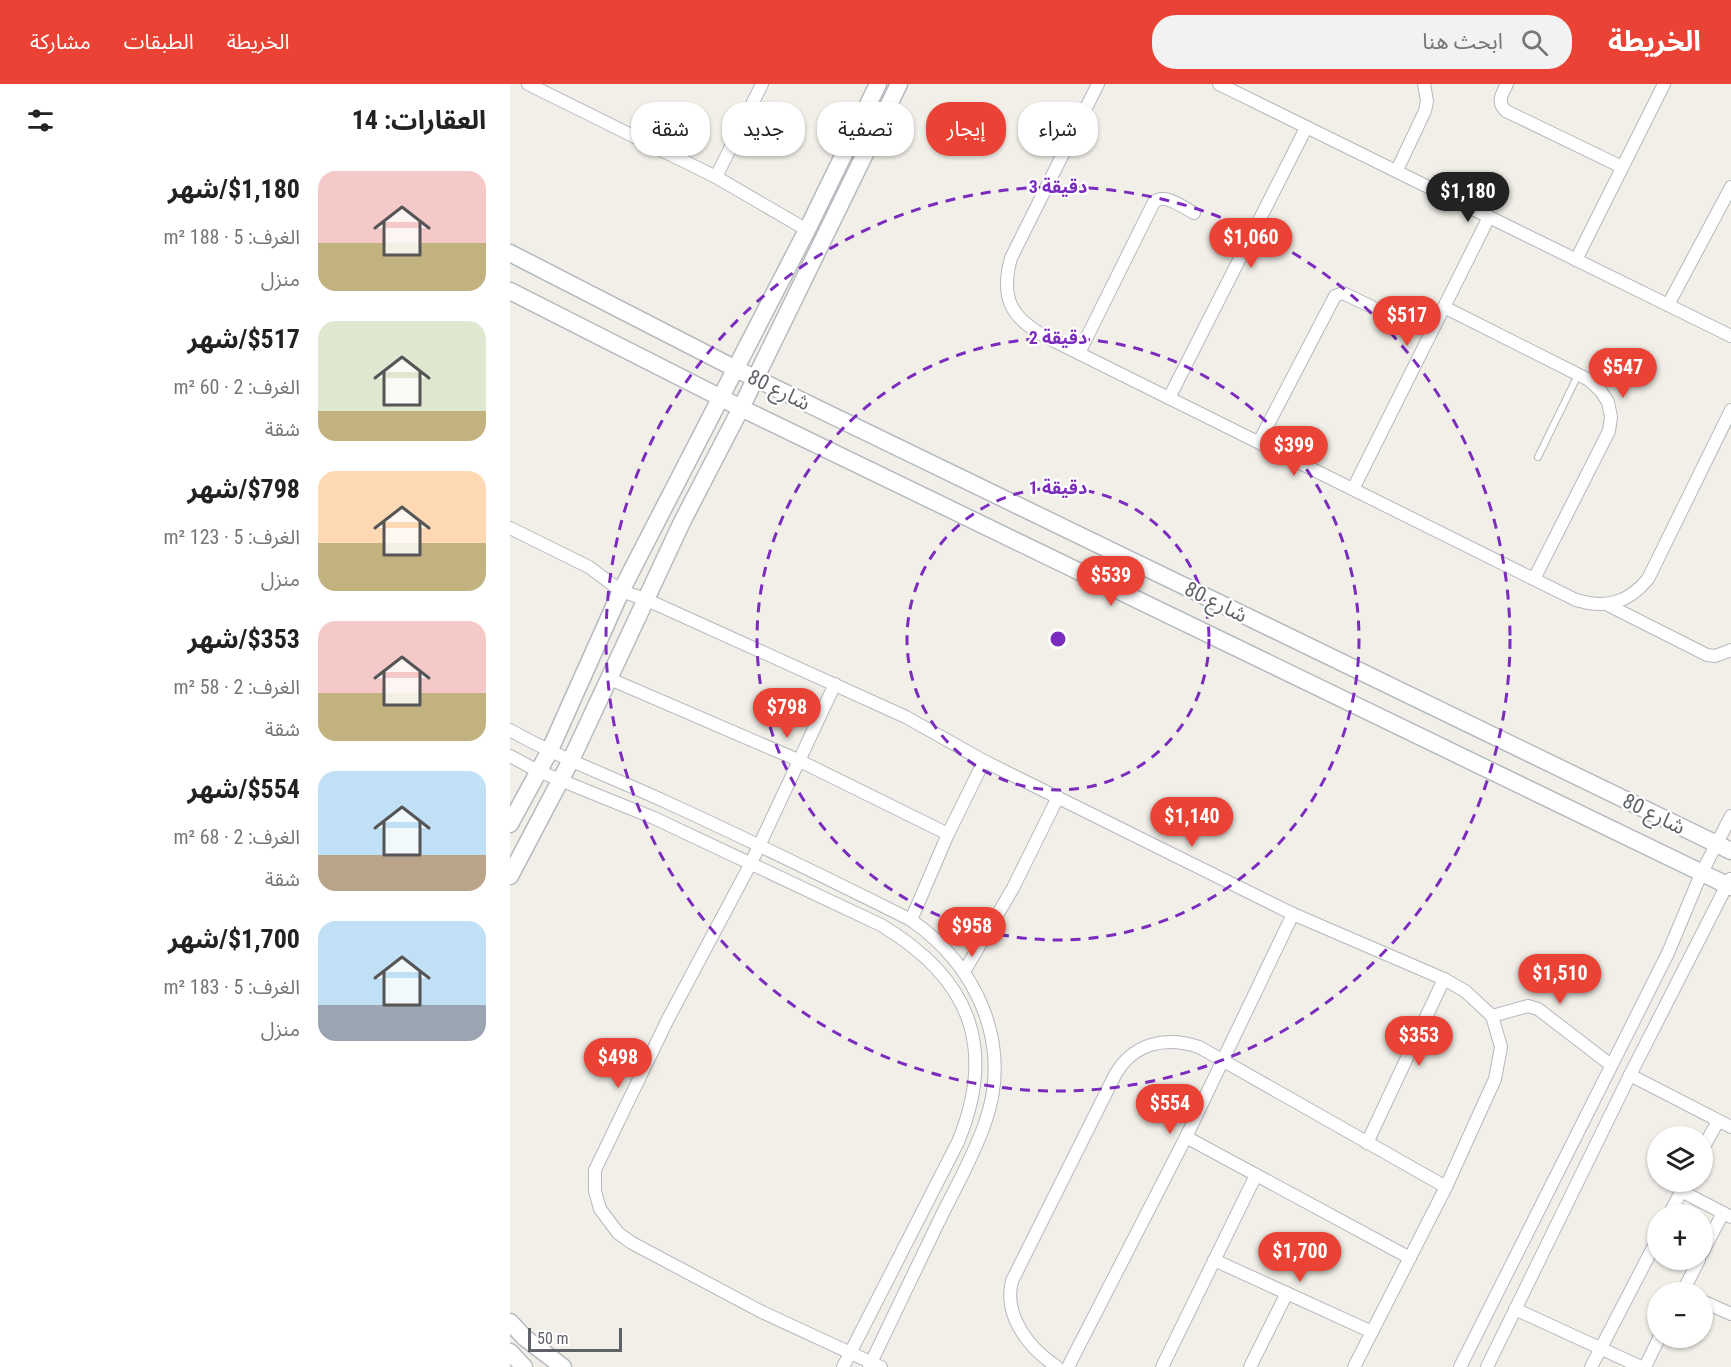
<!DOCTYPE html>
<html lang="ar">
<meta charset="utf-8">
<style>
:root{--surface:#fff;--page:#f2f2f2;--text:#222;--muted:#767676;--accent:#ea4335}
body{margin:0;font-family:"Roboto Condensed","Noto Sans Arabic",sans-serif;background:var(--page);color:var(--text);direction:rtl;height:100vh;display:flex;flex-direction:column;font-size:22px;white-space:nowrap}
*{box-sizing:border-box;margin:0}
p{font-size:20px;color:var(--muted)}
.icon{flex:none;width:33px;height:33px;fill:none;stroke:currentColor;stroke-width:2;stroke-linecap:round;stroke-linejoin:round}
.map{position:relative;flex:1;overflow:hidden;direction:ltr}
.side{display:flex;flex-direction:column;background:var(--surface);width:510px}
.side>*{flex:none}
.hud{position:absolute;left:18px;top:18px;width:570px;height:54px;direction:rtl;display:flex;gap:12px}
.buttons{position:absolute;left:1137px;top:1042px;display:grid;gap:12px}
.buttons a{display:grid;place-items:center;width:66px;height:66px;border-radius:50%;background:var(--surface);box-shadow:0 2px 4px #0004;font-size:30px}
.scale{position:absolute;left:18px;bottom:15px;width:94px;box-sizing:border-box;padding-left:6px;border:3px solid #5f6368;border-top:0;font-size:16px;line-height:21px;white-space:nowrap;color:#5f6368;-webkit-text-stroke:4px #fff;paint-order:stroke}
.price{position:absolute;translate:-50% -51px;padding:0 14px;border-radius:21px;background:var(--accent);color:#fff;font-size:20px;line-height:39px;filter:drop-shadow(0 2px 3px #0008)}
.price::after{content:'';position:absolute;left:50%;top:36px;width:18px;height:14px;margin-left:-9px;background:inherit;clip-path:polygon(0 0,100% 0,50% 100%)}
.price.current{background:#222;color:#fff}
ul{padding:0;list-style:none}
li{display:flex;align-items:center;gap:18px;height:150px;padding:0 24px}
li span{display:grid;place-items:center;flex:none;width:168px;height:120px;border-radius:18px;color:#555}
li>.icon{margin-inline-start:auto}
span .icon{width:72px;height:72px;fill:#fffc;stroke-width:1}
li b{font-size:26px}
h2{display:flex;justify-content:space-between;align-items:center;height:72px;padding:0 24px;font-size:26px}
.chip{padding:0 21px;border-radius:24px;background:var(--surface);box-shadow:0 2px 4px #0004;font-size:21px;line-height:54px}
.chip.current{background:var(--accent);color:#fff}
header{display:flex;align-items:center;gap:36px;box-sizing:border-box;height:84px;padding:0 30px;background:var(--accent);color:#fff}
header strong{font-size:28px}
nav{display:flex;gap:33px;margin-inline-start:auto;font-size:21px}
.search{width:420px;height:54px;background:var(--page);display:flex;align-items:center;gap:15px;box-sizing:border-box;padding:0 21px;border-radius:24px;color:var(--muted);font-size:22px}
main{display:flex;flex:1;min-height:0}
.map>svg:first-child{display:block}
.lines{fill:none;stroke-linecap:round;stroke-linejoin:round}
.lane-casing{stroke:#b5b8bc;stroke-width:8}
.street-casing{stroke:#b5b8bc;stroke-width:14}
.secondary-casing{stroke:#b6babf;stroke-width:19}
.lane{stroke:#fff;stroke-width:6}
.street{stroke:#fff;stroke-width:12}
.secondary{stroke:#fff;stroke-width:16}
.ring{fill:none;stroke:#7b2cbf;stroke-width:3;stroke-dasharray:10 8}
.labels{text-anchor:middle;stroke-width:4.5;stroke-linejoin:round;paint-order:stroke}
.street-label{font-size:21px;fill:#5f6368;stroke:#fff}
.centre{fill:#7b2cbf;stroke:#fff;stroke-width:3}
.ring-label{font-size:18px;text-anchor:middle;font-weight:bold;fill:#7b2cbf;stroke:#fff;stroke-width:4.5;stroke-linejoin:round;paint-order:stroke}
</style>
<header>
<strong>الخريطة</strong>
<div class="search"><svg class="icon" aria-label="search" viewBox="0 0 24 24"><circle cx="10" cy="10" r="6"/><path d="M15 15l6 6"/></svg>ابحث هنا</div>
<nav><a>الخريطة</a><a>الطبقات</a><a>مشاركة</a></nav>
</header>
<main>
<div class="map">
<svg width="1221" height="1283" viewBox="0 0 1221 1283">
<rect width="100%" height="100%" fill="#f1efe8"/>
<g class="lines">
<g class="lane-casing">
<path id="lane" d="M1028,373l40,-82"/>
</g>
<g class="street-casing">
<g id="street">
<path d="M18,0l188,93 91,53"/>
<path d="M588,0l-87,174c-11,40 0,60 35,79l530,263c30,9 52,3 72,-21l83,-169"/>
<path d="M709,0l512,252"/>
<path d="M997,0c-5,10 -11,18 -1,27l116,56"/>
<path d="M887,86l28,-59 2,-10 -3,-17"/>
<path d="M206,93l46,-93"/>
<path d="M1066,176l88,-176"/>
<path d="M1158,221l63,-118"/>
<path d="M934,223l145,73 11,10 8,12 3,15 -2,14 -75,148"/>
<path d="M569,269l75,-151c12,-9 28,5 40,11"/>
<path d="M659,314l137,-270"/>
<path d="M749,358l76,-146 8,-3 29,14"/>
<path d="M843,405l136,-272"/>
<path d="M0,444l79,39 32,24 24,8 261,118 78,44 309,153 151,65 21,12 27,25 9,31 -6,32 -49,108 -92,180"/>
<path d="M1098,521l99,50 8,1 16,-6"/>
<path d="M100,595l188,81 150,74"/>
<path d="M325,600l-84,179 -83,156 -73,151v21l5,18 18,24 14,10 130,69 119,55"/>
<path d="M0,646c49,28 102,47 154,71 83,38 165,78 247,119 66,46 102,124 74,203 -12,35 -31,67 -47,100 -23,48 -46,96 -69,144"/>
<path d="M0,672l28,15 116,47 227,107c87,52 117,120 77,217l-115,225"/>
<path d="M401,836l37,-86 36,-73"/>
<path d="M454,888l49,-84 45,-91"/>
<path d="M982,932l36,-10 10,3 73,56"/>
<path d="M1120,991l101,52"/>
<path d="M676,1053l224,121"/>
<path d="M857,1059l77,-164"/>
<path d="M1192,1066l16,-29"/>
<path d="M1171,1107l50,26"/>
<path d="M1159,1131l17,-33"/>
<path d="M1192,1169l21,-40"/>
<path d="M704,1176l158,72"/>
<path d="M1172,1209l17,-33"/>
<path d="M1192,1217l29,13"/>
<path d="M1005,1225l126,58"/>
<path d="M547,1283c-28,-19 -54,-51 -45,-86l103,-206c18,-32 50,-39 84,-28l247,140"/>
<path d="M558,1283l118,-230 107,-223"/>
<path d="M652,1283l94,-192"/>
<path d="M740,1283l37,-74"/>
<path d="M950,1283l208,-414 33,-79 30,-58"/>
<path d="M977,1283l143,-292 100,-196"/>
<path d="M1081,1283l67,-129"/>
<path d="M1135,1283l14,-29"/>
</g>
</g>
<g class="secondary-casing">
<g id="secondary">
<path d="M0,169l224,115 997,483"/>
<path d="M0,207l231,117 990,479"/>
<path d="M0,740l39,-72 72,-161 186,-361 71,-146"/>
<path d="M0,792l61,-116 111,-238 59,-114 158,-324"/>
<path d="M0,1238l15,16 38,29"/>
<path d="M0,1268l14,15"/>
</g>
</g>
<use href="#lane" class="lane"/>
<use href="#street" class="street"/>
<use href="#secondary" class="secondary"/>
</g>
<g class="ring">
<circle cx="548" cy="555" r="151"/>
<circle cx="548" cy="555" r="301"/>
<circle cx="548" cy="555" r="452"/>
</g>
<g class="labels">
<g class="street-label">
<text transform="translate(269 306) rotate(26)" y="7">شارع 80</text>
<text transform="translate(706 518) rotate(26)" y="7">شارع 80</text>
<text transform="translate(1144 730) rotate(26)" y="7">شارع 80</text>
</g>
</g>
<circle cx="548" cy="555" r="9" class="centre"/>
<g class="ring-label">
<text x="548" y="109">3 دقيقة</text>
<text x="548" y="260">2 دقيقة</text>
<text x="548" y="410">1 دقيقة</text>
</g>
</svg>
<div class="buttons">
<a><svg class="icon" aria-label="layers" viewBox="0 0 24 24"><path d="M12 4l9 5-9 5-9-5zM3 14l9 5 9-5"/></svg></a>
<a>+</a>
<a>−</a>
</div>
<div class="scale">50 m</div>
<b class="price current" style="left:958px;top:139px">$1,180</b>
<b class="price" style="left:741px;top:185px">$1,060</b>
<b class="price" style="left:897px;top:263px">$517</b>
<b class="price" style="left:1113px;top:315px">$547</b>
<b class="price" style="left:784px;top:393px">$399</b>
<b class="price" style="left:601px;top:523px">$539</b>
<b class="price" style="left:277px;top:655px">$798</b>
<b class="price" style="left:682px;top:764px">$1,140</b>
<b class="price" style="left:462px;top:874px">$958</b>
<b class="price" style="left:1050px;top:921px">$1,510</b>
<b class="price" style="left:909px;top:983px">$353</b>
<b class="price" style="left:108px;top:1005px">$498</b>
<b class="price" style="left:660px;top:1051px">$554</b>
<b class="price" style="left:790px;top:1199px">$1,700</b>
<div class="hud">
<a class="chip">شراء</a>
<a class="chip current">إيجار</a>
<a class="chip">تصفية</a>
<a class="chip">جديد</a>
<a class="chip">شقة</a>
</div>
</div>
<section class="side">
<h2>العقارات: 14<svg class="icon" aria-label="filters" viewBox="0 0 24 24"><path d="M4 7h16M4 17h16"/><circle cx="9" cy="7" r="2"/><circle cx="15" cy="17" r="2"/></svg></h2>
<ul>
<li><span style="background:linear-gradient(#f6c9c9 60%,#c2b280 0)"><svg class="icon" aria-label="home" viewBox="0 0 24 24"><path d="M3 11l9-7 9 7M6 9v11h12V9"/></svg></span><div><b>$1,180/شهر</b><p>الغرف: 5 · 188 m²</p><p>منزل</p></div></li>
<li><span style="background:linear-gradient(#dfe7d0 75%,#c2b280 0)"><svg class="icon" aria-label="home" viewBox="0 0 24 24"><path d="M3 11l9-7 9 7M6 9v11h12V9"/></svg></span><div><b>$517/شهر</b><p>الغرف: 2 · 60 m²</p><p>شقة</p></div></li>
<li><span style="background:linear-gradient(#ffd9b3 60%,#c2b280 0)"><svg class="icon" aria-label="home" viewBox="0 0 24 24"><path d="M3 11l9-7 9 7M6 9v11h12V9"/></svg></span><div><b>$798/شهر</b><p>الغرف: 5 · 123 m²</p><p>منزل</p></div></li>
<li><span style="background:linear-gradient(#f6c9c9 60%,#c2b280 0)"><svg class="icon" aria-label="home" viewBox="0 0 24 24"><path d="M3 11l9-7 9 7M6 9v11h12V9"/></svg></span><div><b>$353/شهر</b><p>الغرف: 2 · 58 m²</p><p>شقة</p></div></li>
<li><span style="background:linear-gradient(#bfe0f5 70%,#b9a48a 0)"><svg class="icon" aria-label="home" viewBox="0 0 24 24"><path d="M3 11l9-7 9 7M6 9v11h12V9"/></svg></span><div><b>$554/شهر</b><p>الغرف: 2 · 68 m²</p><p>شقة</p></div></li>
<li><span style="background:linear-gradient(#bfe0f5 70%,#9aa5b1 0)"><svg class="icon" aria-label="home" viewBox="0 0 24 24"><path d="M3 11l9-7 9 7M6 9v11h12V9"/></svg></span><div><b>$1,700/شهر</b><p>الغرف: 5 · 183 m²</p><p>منزل</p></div></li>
</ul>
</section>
</main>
